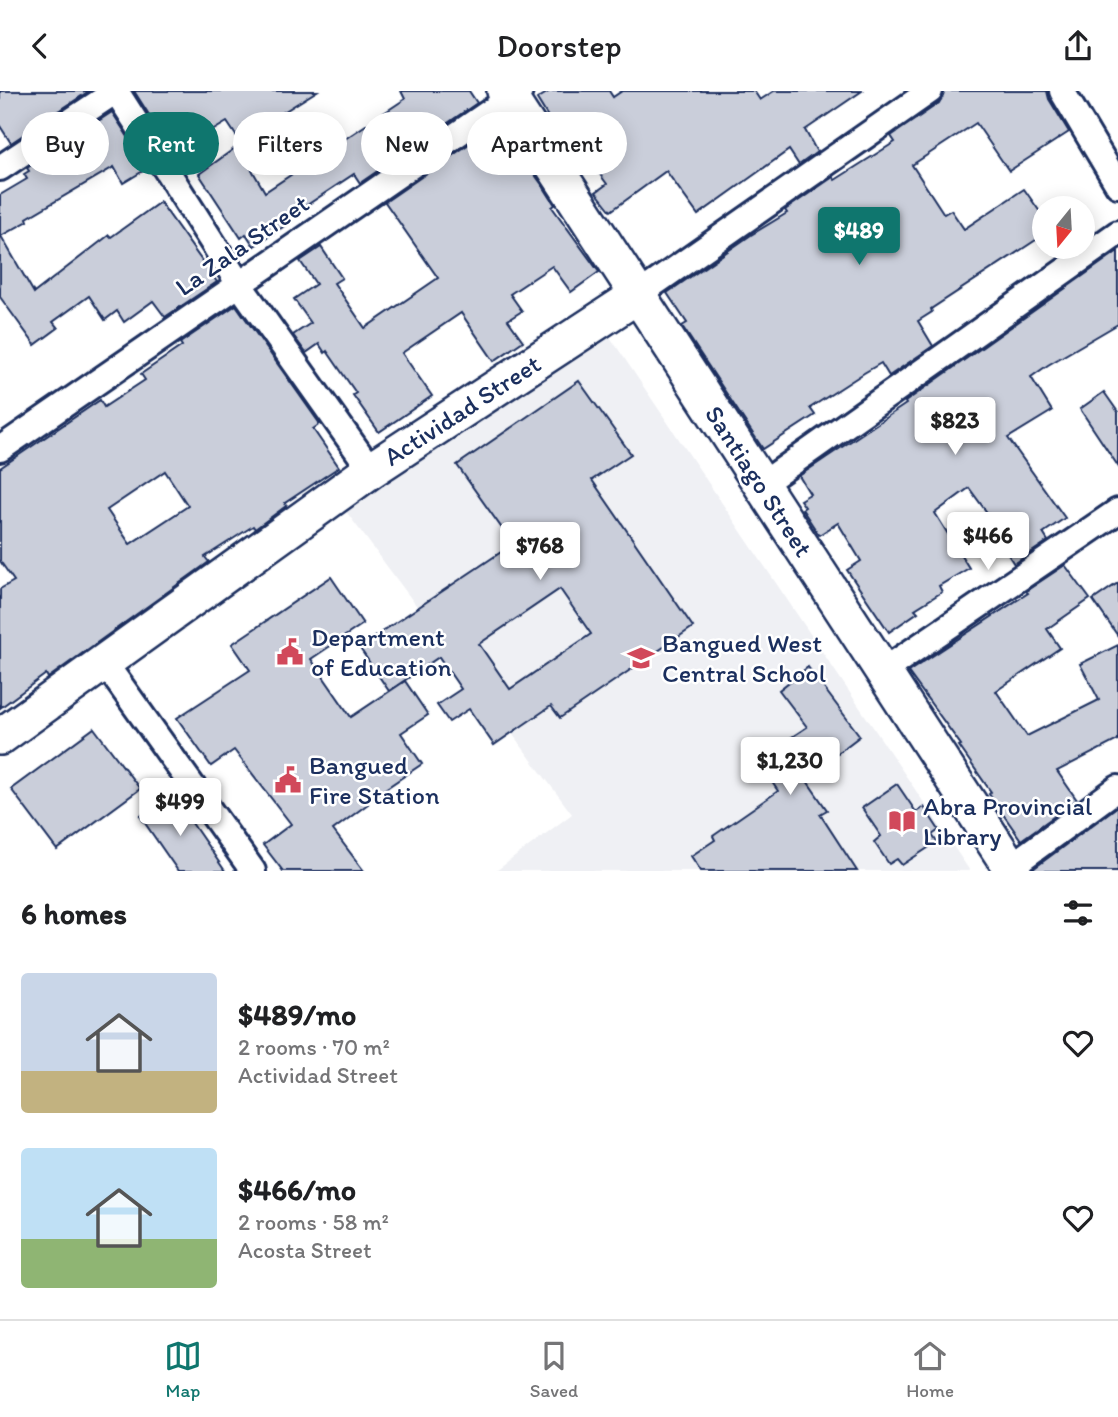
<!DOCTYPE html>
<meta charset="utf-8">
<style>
:root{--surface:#fff;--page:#f2f2f2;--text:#202124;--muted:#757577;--line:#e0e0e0;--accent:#0f766e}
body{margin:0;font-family:Itim,sans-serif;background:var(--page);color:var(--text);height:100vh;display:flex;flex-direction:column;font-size:26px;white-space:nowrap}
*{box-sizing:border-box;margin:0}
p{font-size:23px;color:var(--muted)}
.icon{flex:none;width:38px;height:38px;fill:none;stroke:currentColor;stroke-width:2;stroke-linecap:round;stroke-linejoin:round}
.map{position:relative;height:780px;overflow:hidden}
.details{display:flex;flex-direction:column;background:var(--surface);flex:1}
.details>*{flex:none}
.guide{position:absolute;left:21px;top:21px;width:700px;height:63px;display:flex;gap:14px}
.needle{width:46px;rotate:198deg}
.fabs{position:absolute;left:1032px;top:105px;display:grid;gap:14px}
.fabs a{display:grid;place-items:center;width:63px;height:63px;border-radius:50%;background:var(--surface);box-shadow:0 4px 18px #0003;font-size:35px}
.price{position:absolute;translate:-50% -60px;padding:0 16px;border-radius:7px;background:#fff;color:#222;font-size:23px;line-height:46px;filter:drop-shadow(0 2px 4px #0008)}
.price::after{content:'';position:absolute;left:50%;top:42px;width:21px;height:16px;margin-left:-10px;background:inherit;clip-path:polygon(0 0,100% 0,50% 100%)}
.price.active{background:var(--accent);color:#fff}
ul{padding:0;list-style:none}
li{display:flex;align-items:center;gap:21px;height:175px;padding:0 21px}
li span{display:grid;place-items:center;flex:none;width:196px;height:140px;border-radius:7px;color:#555}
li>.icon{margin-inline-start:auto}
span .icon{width:84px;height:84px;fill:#fffc;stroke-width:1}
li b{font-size:30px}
h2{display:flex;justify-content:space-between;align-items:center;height:84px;padding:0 21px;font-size:30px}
.chip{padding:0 24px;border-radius:32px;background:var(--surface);box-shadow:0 4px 18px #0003;font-size:24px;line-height:63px}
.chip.active{background:var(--accent);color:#fff}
header{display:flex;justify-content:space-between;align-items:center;height:91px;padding:0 21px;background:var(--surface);font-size:32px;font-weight:600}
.dock{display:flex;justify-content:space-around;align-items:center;height:98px;border-top:2px solid var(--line);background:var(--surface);font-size:19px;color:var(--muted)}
.dock a{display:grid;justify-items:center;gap:4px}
.dock .active{color:var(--accent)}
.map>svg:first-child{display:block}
.built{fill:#eff0f4}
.building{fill:#caceda;stroke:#1b2f5e;stroke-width:2;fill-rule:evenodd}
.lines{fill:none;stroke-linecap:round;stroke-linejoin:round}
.street-casing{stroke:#1b2f5e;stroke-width:30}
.secondary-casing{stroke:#1b2f5e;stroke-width:40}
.street{stroke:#fff;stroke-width:24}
.secondary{stroke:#fff;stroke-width:35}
.labels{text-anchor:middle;stroke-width:5;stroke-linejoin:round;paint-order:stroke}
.street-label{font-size:26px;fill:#1b2f5e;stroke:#fff}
.poi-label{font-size:26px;fill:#1b2f5e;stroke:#fff;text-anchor:start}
</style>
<header><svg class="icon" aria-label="back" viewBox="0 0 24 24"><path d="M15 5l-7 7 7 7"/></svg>Doorstep<svg class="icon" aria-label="share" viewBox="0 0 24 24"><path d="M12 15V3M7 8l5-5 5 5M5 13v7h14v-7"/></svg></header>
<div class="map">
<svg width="1118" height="780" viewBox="0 0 1118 780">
<rect width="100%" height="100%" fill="#fff"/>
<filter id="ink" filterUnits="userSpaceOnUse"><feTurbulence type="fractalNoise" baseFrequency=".0143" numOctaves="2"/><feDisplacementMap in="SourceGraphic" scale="14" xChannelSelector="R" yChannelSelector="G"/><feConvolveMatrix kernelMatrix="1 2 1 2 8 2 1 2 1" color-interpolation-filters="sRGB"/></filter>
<g filter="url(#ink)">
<path class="built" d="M610,246l360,534h-474l76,-57 -233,-312z"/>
<g class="building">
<path d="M0,0h89l-78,52 -11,-17z"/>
<path d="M134,0h183l-78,49 -12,-18 -53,32z"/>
<path d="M401,0h68l8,12 -117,80 -6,-9 -71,47 3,4 -32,21 -8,-12 -5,4 -42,-64 39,-28 27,46 140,-93z"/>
<path d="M550,0h59l4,6 9,-6h132l6,9 14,-9h88l-57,39 12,22 -18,13 -10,-15 -91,65 -32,-44 -55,40 -15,-19 11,-8 -23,-31 -10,6 -37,-60z"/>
<path d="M945,0h102l2,8 20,33 -60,39 -33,-48 -64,42 32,49 7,-4 13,19 60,-40 21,30v15l-114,75 1,3 -14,9 15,25 -44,30 -8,-13 -17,10 -54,35 5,7 -52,34 -81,-123 5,-3 -20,-30 84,-58 36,-22 -2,-3 48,-33 2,3 60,-38 -4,-6 48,-33z"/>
<path d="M112,21l36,56 -25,15 -9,-16 -87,51 1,3 -27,15 33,57 75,-58 2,2 49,-35 57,80 -52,35 -12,-16 -29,21 -7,-11 -12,9 -16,-24 -36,26 5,6 -23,17 -35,-48v-102l27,-16 -3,-5 5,-3 -2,-3z"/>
<path d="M498,33l45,62 12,19 -3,2 47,65 -28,20 -19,-26 -42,28 12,17 -14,9 15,21 -29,20 -33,-48 -59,40 30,43 -53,36 -26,-37 3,-2 -29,-42 -2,2 -6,-9 -13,9 -13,-18 18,-12 -17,-24 22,-15 -16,-23 21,-14 21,31 -8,5 31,45 73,-50 -53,-76z"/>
<path d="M1118,160v73l-70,41 -17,12 21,34 -44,27 57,80 -22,15 5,8 -34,23 -17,-27 5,-4 -33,-45 -34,25 34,55 -30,18 3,6 -27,17 3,3 -29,20 -42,-62 14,-9 -23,-38 -19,12 -17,-26 3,-2 -5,-7 10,-6 -11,-18 107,-72 -1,-2z"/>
<path d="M236,214l84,119 -7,5 26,38 -54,36 1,3 -31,23 -2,-3 -48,31 4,5 -161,116 -2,-4 -46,34v-119l14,-8 -14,-20v-93l100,-68 4,7 41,-27 -4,-6 41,-28 -2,-3zM165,380l23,35 -58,38 -23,-34z"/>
<path d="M579,290l52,73 -39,26 101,147 -133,91 -9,-12 -57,39 -25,-36 -20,13 -12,-17 24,-16 -22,-32 -50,34 -30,-44 154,-103 -56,-79zM560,498l31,45 -81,55 -31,-45z"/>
<path d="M1104,301l14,20v54l-38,-57z"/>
<path d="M1065,474l25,34 -43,30 13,19 -64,43 31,45 72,-36 -19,-36 38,-19v95l-61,31 20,29 -56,40 -32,-46 2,-2 -32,-46 2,-1 -53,-73 120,-79 -2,-2z"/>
<path d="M331,486l32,47 -52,35 40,58 54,-36 23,34 -27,18 21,31 -56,38 2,2 -35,26 31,41h-81l-20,-26 28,-21 -57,-74 -23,16 -34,-48 73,-48 -18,-26z"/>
<path d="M1118,492v53l-25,-36z"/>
<path d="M808,576l52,69 -55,42 22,32 -7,4 37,57h-156l-10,-15 24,-16 -2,-4 65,-45 -21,-31 50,-33 -28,-37z"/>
<path d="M94,637l46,61 -83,61 -46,-61z"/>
<path d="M897,693l19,28 8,-5 15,23 -7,5 5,7 -35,23 -5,-6 -8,5 -15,-22 7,-6 -19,-28z"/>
<path d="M172,703l53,77h-47l-38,-55z"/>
<path d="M1118,715v65h-85v-2z"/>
</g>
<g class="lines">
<g class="street-casing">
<g id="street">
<path d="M116,0l123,193 132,186"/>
<path d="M1062,0l56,94"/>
<path d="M0,77l116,-77"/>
<path d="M638,204l292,-204"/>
<path d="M0,358l520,-358"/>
<path d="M761,394l357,-252"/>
<path d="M104,571l149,209"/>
<path d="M883,580l235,-160"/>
<path d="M1010,776l108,-79"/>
</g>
</g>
<g class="secondary-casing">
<g id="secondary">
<path d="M505,0l508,780"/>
<path d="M0,646l371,-267 267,-175"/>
</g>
</g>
<use href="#street" class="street"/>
<use href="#secondary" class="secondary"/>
</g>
</g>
<defs>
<g id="civic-bare" transform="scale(2.1)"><path d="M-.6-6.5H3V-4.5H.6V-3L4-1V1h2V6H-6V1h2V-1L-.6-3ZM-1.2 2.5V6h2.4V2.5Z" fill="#d1495b" stroke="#fff" stroke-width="2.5" paint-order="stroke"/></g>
<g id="school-bare" transform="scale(2.1)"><path d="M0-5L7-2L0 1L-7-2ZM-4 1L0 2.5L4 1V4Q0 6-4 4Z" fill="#d1495b" stroke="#fff" stroke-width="2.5" paint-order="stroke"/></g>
<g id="library-bare" transform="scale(2.1)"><path d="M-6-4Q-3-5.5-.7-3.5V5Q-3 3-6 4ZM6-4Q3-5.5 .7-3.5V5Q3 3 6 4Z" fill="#d1495b" stroke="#fff" stroke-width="2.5" paint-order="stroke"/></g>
</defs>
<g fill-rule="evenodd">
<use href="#civic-bare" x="290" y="561"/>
<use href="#school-bare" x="641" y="567"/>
<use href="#civic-bare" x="288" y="689"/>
<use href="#library-bare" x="902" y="730"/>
</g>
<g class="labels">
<g class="street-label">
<text transform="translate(242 154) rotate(-35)" y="9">La Zala Street</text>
<text transform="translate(462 319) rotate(-33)" y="9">Actividad Street</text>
<text transform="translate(759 390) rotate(57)" y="9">Santiago Street</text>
</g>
<g class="poi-label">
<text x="311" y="555">Department<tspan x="311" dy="30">of Education</tspan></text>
<text x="662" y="561">Bangued West<tspan x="662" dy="30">Central School</tspan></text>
<text x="309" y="683">Bangued<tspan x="309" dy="30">Fire Station</tspan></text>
<text x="923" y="724">Abra Provincial<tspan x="923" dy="30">Library</tspan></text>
</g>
</g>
</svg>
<div class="fabs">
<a><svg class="needle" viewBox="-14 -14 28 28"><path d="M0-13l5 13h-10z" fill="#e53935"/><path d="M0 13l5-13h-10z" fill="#757577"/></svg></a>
</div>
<b class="price active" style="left:859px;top:176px">$489</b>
<b class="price" style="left:955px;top:366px">$823</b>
<b class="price" style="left:988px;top:481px">$466</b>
<b class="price" style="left:540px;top:491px">$768</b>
<b class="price" style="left:790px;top:706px">$1,230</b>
<b class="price" style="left:180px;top:747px">$499</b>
<div class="guide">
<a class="chip">Buy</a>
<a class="chip active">Rent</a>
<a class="chip">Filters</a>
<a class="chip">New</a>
<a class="chip">Apartment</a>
</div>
</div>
<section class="details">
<h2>6 homes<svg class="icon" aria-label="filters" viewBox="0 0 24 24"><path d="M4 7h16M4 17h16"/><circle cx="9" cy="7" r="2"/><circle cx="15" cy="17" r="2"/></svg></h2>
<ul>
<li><span style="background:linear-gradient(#c9d6e8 70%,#c2b280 0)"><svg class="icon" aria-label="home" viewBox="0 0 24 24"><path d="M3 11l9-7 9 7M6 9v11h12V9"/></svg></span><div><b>$489/mo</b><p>2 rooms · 70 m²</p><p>Actividad Street</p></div><svg class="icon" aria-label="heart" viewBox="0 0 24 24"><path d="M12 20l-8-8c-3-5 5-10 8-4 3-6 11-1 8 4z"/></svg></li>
<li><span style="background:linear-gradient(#bfe0f5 65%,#8fb573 0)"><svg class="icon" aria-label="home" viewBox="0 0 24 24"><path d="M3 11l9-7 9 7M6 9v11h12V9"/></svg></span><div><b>$466/mo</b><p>2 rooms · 58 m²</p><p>Acosta Street</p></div><svg class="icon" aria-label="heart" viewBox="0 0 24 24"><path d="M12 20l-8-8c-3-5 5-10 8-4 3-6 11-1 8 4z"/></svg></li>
</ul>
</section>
<nav class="dock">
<a class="active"><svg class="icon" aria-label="map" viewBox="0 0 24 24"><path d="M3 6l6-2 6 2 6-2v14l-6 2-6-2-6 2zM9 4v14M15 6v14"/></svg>Map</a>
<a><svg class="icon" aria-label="saved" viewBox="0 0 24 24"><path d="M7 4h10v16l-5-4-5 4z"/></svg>Saved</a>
<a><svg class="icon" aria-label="home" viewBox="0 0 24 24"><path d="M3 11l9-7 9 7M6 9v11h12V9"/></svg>Home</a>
</nav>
